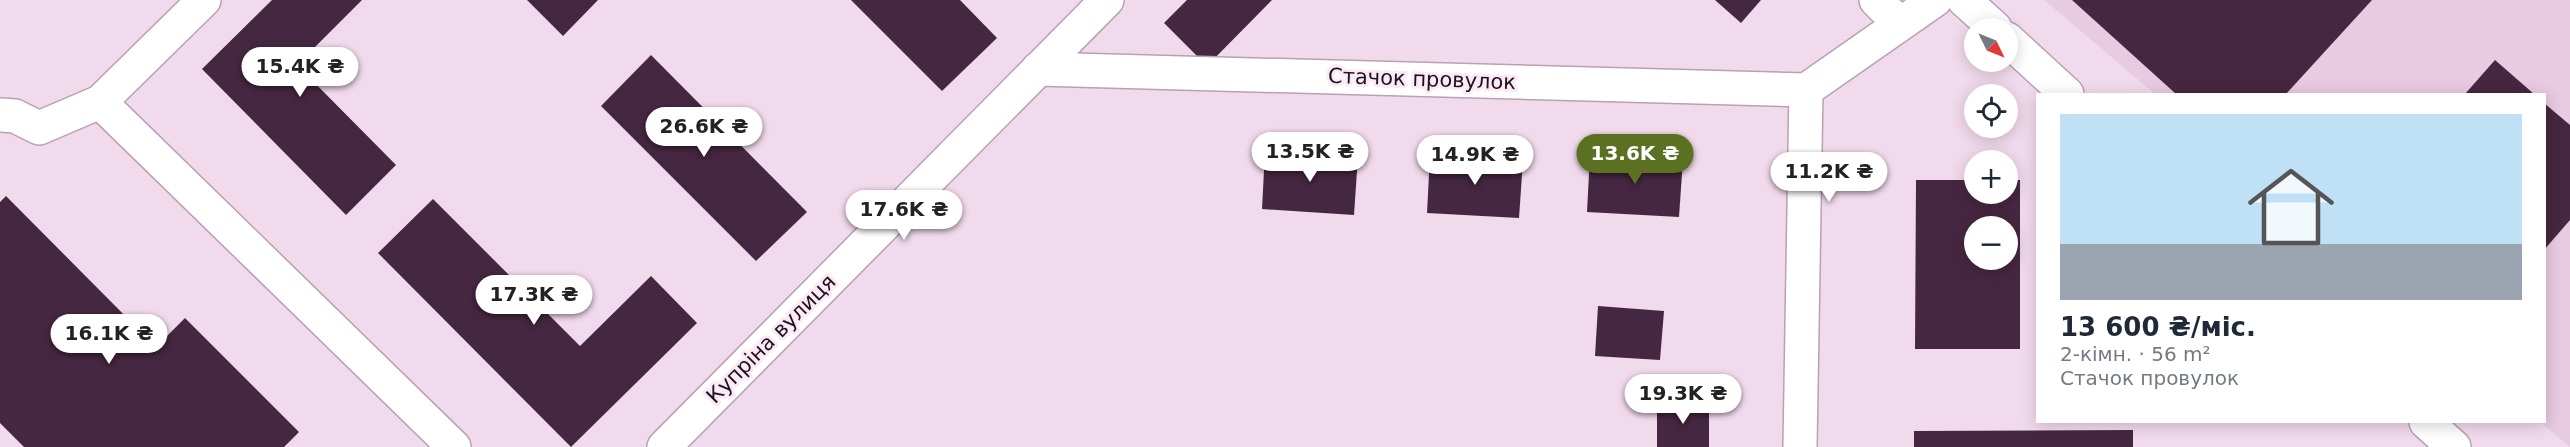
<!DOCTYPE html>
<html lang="uk">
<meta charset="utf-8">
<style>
:root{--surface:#fff;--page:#f2f2f3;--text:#1f2937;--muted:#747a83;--line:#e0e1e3;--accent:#5b7121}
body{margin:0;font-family:"DejaVu Sans",sans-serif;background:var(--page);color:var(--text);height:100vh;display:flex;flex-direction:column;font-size:22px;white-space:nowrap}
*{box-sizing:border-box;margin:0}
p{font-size:20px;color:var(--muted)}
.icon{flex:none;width:33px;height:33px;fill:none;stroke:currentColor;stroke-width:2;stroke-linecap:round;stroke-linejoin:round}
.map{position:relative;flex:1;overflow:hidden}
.panel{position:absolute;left:2036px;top:93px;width:510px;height:330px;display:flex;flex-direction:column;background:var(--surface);border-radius:0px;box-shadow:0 3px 15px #0003}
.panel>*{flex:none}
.needle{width:39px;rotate:133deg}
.controls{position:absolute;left:1964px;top:18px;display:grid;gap:12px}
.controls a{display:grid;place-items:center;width:54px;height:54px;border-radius:50%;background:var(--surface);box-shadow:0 3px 15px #0003;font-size:30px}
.price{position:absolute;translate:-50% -51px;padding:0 14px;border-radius:21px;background:#fff;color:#222;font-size:20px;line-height:39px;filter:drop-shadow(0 2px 3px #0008)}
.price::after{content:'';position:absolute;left:50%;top:36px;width:18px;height:14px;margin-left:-9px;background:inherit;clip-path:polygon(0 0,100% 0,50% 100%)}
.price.on{background:var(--accent);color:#fff}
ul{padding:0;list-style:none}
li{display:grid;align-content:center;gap:12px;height:318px;padding:0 24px}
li+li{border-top:2px solid var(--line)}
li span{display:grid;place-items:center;height:186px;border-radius:0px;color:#555}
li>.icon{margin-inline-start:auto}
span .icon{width:108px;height:108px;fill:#fffc;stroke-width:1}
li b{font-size:26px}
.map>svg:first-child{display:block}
.built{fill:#e8cae1}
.building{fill:#462741;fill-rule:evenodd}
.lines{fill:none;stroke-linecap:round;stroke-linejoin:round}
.minor-casing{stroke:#b8a1b3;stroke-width:36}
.major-casing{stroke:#b8a1b3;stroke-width:36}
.minor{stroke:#fff;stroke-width:33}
.major{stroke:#fff;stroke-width:33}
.labels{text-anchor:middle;stroke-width:6;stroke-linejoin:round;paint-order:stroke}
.street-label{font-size:21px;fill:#1c141a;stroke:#fce9f8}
</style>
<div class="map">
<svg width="2570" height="447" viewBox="0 0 2570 447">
<rect width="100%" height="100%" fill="#f2daed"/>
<path class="built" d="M2044,0h526v447l-30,-25h4v-328h-389z"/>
<g class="building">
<path d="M272,0h90l-65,65 99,100 -50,50 -144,-146z"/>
<path d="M527,0h71l-35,36z"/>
<path d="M851,0h109l37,38 -55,53z"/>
<path d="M1187,0h85l-65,66 -43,-43z"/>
<path d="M1715,0h46l-20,23z"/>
<path d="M2072,0h300l-86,94h-110z"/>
<path d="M651,55l156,157 -51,49 -155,-155z"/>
<path d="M2495,60l39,34h-69z"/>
<path d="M2544,103l26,22v95l-26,30z"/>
<path d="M1265,151l93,5 -4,59 -92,-6z"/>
<path d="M1590,154l93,5 -4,58 -92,-5z"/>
<path d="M1430,155l93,5 -4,58 -92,-5z"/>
<path d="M1916,180h58v14h33v-14h13v169h-105zM1974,226h33v34h-33z"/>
<path d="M6,196l150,151 29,-29 114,114 -15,15h-260l-24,-24v-221z"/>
<path d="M433,199l147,147 71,-70 46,47 -126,124 -193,-194z"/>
<path d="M1598,306l66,5 -4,49 -65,-4z"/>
<rect x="1657" y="403" width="52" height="44"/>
<path d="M2133,430v17h-219v-16z"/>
</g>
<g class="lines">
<g class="minor-casing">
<g id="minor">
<path d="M1876,0l24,24"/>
<path d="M1964,0l31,28"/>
<path d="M2007,39l60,55"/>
<path d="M1038,69l768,21"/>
<path d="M100,102l104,-102"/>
<path d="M0,115l15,1 24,12 61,-26 354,345"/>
<path d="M2426,422l28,25"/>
<path d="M1800,447l6,-357 129,-90"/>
</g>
</g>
<g class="major-casing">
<path id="major" d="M664,447l443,-447"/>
</g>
<use href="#minor" class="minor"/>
<use href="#major" class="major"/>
</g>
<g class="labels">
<g class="street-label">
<text transform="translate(1422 79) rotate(2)" y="7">Стачок провулок</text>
<text transform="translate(771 339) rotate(-45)" y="7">Купріна вулиця</text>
</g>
</g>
</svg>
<div class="controls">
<a><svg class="needle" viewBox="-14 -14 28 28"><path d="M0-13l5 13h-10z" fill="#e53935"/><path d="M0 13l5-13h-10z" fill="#747a83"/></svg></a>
<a><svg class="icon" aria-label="locate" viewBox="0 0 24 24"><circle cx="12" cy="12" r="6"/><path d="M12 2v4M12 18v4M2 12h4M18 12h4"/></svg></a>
<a>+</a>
<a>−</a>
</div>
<b class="price" style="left:300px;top:98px">15.4K ₴</b>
<b class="price" style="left:704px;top:158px">26.6K ₴</b>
<b class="price" style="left:1310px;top:183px">13.5K ₴</b>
<b class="price on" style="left:1635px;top:185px">13.6K ₴</b>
<b class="price" style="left:1475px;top:186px">14.9K ₴</b>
<b class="price" style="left:1829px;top:203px">11.2K ₴</b>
<b class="price" style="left:904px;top:241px">17.6K ₴</b>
<b class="price" style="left:534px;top:326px">17.3K ₴</b>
<b class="price" style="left:109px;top:365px">16.1K ₴</b>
<b class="price" style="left:1683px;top:425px">19.3K ₴</b>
<section class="panel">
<ul>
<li><span style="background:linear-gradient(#bfe0f5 70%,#9aa5b1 0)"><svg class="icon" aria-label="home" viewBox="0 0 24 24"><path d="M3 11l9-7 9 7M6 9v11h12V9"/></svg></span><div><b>13 600 ₴/міс.</b><p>2-кімн. · 56 m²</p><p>Стачок провулок</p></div></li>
</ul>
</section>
</div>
